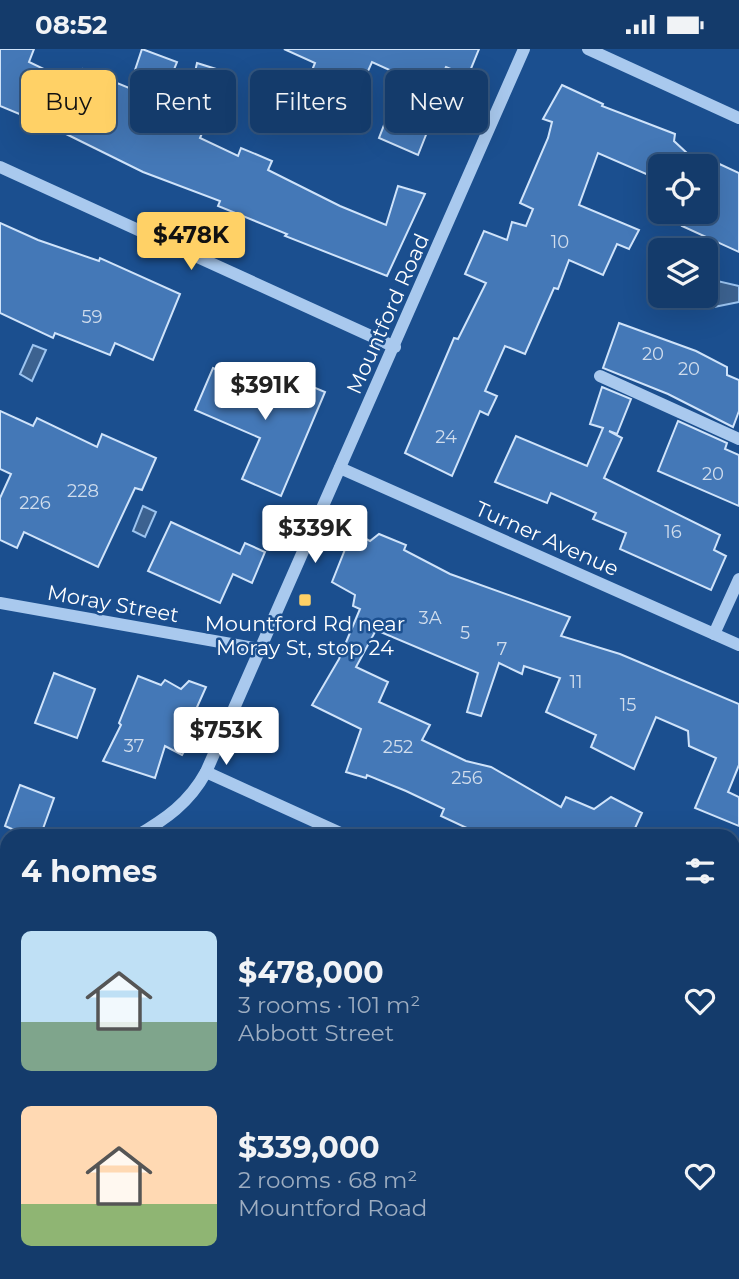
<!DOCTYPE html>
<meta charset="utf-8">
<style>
:root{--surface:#143b6b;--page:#1d4271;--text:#f1f3f6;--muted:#9dadc1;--line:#33557e;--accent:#ffd166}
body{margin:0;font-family:Montserrat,sans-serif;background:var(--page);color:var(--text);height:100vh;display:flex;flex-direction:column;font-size:26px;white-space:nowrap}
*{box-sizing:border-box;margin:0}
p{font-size:23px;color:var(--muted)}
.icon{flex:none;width:38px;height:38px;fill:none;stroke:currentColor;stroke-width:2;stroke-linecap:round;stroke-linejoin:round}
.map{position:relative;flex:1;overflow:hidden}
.side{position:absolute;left:0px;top:780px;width:740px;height:450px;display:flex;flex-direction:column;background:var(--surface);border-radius:21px 21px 0 0;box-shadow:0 7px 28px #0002,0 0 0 2px var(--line)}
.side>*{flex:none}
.top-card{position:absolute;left:21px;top:21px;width:698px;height:63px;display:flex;gap:14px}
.buttons{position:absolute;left:648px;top:105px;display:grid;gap:14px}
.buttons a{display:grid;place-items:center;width:70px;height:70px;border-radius:10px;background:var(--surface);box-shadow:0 7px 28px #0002,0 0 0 2px var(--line);font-size:35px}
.price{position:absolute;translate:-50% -60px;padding:0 16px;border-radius:7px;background:#fff;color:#222;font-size:23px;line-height:46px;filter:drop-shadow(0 2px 4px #0008)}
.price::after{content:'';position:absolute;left:50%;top:42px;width:21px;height:16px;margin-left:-10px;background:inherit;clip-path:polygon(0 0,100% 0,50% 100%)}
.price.current{background:var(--accent);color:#111}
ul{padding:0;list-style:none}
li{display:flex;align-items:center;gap:21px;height:175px;padding:0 21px}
li span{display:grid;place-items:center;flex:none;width:196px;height:140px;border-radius:10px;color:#555}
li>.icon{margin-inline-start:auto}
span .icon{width:84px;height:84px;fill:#fffc;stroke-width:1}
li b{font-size:30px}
h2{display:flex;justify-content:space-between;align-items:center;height:84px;padding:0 21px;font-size:30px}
.pill{padding:0 24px;border-radius:10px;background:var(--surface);box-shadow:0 7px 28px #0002,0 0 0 2px var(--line);font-size:24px;line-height:63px}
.pill.current{background:var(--accent);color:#111}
.status{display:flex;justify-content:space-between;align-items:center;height:49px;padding:0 35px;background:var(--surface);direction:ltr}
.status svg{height:19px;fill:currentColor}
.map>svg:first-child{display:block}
.water{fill:#3c6290;stroke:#9cc4f0;stroke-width:2}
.building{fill:#4478b7;stroke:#cfe3fa;stroke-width:2}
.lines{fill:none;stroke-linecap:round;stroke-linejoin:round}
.minor{stroke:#a9c9ee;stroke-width:12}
.poi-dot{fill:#ffd166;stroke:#1b4f8f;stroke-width:2.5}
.labels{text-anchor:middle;stroke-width:5;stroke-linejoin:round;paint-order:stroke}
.number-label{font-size:18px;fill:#d0dded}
.street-label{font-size:21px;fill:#fff;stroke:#1b4f8f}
.poi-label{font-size:21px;fill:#fff;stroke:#1b4f8f}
</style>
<div class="status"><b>08:52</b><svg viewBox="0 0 49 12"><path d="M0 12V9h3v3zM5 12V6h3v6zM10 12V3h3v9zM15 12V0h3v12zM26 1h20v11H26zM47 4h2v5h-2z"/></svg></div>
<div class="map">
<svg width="739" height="1230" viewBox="0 0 739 1230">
<rect width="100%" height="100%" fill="#1b4f8f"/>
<g class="water">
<path d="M705,217l6,1 6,14 22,5v16l-30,6z"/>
<path d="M33,296l13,5 -14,31 -12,-7z"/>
<path d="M143,457l13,6 -11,25 -12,-6z"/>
</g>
<g class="building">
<path d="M0,0h34l-5,13 48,23 6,-16 46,19 13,-39 35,13 -19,47 45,22 -3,7 38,18 3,-8 31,13 -4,9 72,36 46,19 12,-39 27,8 -38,82 -102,-40 2,-2 -69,-28 2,-5 -77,-29 -85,-42 -58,-24z"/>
<path d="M284,0h195l-11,27 -22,-9 -15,31 8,4 -21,53 -39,-17 24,-62 -31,-14 -21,47 -47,-19 11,-27z"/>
<path d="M197,14l35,11 -8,23 -32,-12z"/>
<path d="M562,36l41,19 -1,2 73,28 -1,7 27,25h-41v14l-62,-27 -19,52 60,25 -10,19 -12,-5 -14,31 -34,-15 -11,29 -4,-1 -29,66 -20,-8 -20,45 12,5 -9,19 -8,-4 -28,65 -47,-23 49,-115 4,1 28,-56 -21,-9 19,-43 23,9 5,-18 14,4 7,-17 -13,-6 28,-65 4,-16 -9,-3z"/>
<path d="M713,112l26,12v79l-57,-26 7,-14h16v-36z"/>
<path d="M0,174l38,17 61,21 1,-3 80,36 -27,66 -38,-17 -5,12 -55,-22 -2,5 -53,-25z"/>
<path d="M619,274l77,28 31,16v8l12,5v31l-6,16 -65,-33 -65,-26z"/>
<path d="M213,319l58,24 9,-19 45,19 -44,104 -39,-17 18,-41 -65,-28z"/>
<path d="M602,338l29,12 -14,35 -8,-3 13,7 -18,40 116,57 -6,15 12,6 -15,34 -91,-41 6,-16 -33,-14 3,-6 -45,-20 -4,10 -52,-21 21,-46 71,30 16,-38 -13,-4z"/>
<path d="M0,362l33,15 4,-8 60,29 5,-13 54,24 -14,32 -7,-2 -37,79 -74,-35 -7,16 -17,-8v-42l11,-24 -11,-5z"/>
<path d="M678,372l49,22 -2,6 14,6v51l-81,-35z"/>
<path d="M171,473l69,32 5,-11 20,9 -13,31 -19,-9 -13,29 -72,-32z"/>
<path d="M352,483l18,9 9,-7 27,11 -2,5 46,24 120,43 -9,19 59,18 119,50v61l-11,27 11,5v29l-44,-18 21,-50 -27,-12 -1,-15 -32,-14 -22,52 -43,-22 5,-12 -50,-23 14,-34 -36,-12 -2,8 -23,-11 -18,53 -14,-4 11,-39 -102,-43 -20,37 32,15 -9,20 51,23 -8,15 44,21 25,6 70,40 5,-10 28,12 17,-12 31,16 -11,24h-145l-45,-21 3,-7 -38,-18 -39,-16 -1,3 -20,-6 15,-43 -49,-24 27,-46 21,-50 -7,-3 2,-11 -23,-13z"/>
<path d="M54,624l41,16 -18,49 -42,-15z"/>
<path d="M138,627l23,9 4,-5 16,9 8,-8 17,6 -17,38 8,5 -15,25 -17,-9 -10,32 -52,-17 18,-36 -2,-2z"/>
<path d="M20,736l34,13 -14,39h-10l-25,-11z"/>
</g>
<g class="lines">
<g class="minor">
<path d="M588,0l151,69"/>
<path d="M0,118l395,180"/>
<path d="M600,327l139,63"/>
<path d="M340,419l399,177"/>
<path d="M0,554l260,46"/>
<path d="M714,585l25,-55"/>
<path d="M206,723l143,65"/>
<path d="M135,788c31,-18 54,-34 71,-65l318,-723"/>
<path d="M0,864l7,-4"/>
<path d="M733,973l6,-4"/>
<path d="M0,1098l7,3"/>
<path d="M281,1223l15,7"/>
<path d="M429,1230l8,-7"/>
</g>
</g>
<rect class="poi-dot" x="298" y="544" width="14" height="14" rx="3.5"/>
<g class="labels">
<g class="number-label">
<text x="560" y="199">10</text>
<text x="92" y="274">59</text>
<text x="653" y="311">20</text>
<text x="689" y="326">20</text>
<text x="446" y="394">24</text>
<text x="713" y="431">20</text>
<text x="83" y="448">228</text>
<text x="35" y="460">226</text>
<text x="673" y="489">16</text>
<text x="430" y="575">3A</text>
<text x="465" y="590">5</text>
<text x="502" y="606">7</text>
<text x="576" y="639">11</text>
<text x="628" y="662">15</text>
<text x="134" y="703">37</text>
<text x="398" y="704">252</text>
<text x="467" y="735">256</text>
</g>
<g class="street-label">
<text transform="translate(388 265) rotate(-66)" y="7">Mountford Road</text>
<text transform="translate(547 490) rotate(24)" y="7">Turner Avenue</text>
<text transform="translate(113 555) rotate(10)" y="7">Moray Street</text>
</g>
<g class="poi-label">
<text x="305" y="582">Mountford Rd near<tspan x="305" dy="24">Moray St, stop 24</tspan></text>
</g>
</g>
</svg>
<div class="buttons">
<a><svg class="icon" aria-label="locate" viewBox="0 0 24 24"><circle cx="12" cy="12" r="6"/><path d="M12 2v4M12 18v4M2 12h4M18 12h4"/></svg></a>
<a><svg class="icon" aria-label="layers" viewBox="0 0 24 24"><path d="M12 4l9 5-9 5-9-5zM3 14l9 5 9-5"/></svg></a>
</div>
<b class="price current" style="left:191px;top:223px">$478K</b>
<b class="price" style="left:265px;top:373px">$391K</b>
<b class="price" style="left:315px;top:516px">$339K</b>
<b class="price" style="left:226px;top:718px">$753K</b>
<div class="top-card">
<a class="pill current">Buy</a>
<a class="pill">Rent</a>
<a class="pill">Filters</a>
<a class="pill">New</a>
</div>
<section class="side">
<h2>4 homes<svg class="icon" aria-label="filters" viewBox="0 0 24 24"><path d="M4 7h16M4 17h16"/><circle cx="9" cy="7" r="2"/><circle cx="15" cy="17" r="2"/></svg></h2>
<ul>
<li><span style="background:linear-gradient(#bfe0f5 65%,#7fa58c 0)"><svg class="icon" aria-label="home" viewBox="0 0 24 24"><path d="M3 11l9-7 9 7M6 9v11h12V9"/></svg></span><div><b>$478,000</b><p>3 rooms · 101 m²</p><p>Abbott Street</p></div><svg class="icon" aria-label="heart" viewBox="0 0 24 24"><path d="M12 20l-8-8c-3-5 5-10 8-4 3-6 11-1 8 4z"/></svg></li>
<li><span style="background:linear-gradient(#ffd9b3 70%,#8fb573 0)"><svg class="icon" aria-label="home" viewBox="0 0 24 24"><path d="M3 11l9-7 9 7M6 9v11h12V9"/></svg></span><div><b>$339,000</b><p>2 rooms · 68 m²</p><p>Mountford Road</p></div><svg class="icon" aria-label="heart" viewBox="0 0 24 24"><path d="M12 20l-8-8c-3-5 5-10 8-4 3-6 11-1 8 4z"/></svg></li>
</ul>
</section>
</div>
